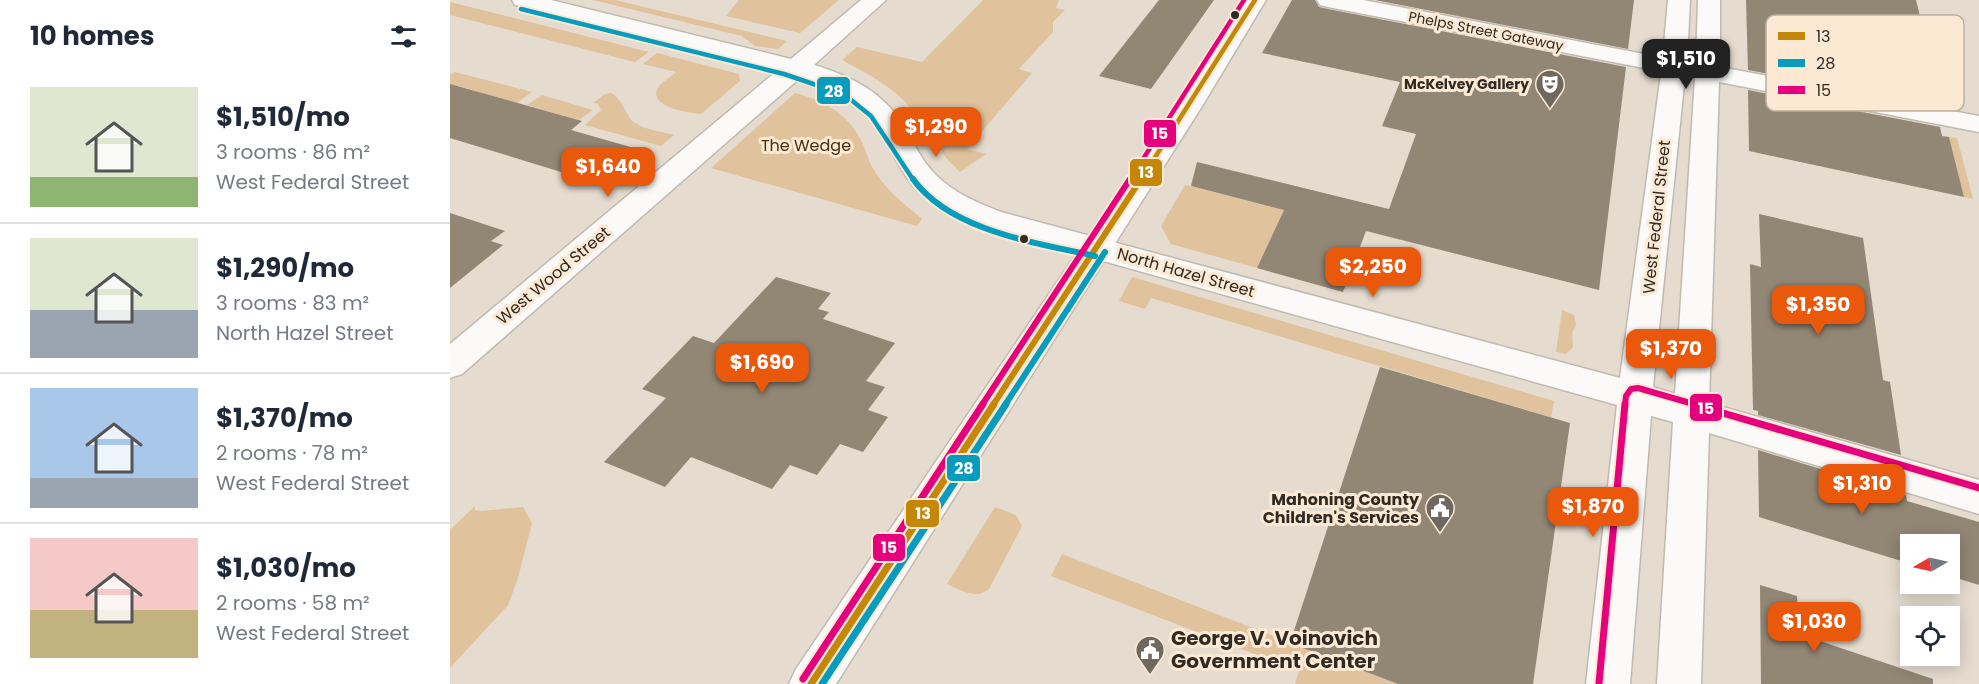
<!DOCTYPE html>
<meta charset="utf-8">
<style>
:root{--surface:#fff;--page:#f2f2f3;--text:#1f2937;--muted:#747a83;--line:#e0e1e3;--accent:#ea580c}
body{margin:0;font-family:Poppins,sans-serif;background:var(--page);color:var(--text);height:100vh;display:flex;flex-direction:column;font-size:22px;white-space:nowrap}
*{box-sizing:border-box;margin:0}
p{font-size:20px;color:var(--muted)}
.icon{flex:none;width:33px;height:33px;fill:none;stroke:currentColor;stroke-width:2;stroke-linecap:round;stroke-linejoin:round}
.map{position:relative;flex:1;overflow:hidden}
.sheet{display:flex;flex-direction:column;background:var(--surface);width:450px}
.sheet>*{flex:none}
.needle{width:39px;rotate:261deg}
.fabs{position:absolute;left:1450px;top:534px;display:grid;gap:12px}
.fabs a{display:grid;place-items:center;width:60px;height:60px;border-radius:0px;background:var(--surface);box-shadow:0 3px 15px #0003;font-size:30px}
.price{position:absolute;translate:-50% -51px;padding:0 14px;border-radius:12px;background:var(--accent);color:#fff;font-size:20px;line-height:39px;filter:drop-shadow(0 2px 3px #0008)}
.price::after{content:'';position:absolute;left:50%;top:36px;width:18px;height:14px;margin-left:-9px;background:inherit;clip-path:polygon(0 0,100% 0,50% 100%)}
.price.current{background:#222;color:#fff}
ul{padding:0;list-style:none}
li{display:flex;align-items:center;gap:18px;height:150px;padding:0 30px}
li+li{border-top:2px solid var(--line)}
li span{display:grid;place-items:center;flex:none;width:168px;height:120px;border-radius:0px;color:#555}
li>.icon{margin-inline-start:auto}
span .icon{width:72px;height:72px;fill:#fffc;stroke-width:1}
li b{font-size:26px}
h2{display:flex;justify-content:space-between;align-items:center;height:72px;padding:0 30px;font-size:26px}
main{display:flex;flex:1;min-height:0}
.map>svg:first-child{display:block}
.green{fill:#e0c29d}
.building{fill:#928674}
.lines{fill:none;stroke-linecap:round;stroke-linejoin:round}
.minor-casing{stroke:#c0bab0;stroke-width:3}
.major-casing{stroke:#c0bab0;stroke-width:3}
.minor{fill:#fbfaf8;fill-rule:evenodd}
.major{fill:#fbfaf8;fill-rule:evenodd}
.bus-1-far2-casing{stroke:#fbe9d4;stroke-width:8}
.bus-1-far1-casing{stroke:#fbe9d4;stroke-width:10}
.bus-1-casing{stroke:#fbe9d4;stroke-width:11}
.bus-2-far2-casing{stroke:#fbe9d4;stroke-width:8}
.bus-2-far1-casing{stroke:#fbe9d4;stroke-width:10}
.bus-2-casing{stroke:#fbe9d4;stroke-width:11}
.bus-3-far2-casing{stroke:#fbe9d4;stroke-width:8}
.bus-3-far1-casing{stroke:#fbe9d4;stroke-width:10}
.bus-3-casing{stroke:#fbe9d4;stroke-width:11}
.bus-1-far2{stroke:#c58708;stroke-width:4.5}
.bus-1-far1{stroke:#c58708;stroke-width:6}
.bus-1{stroke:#c58708;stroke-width:7}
.bus-2-far2{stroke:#059cbd;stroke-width:4.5}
.bus-2-far1{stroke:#059cbd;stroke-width:6}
.bus-2{stroke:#059cbd;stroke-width:7}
.bus-3-far2{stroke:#e5007d;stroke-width:4.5}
.bus-3-far1{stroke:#e5007d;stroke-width:6}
.bus-3{stroke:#e5007d;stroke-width:7}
.bus-dot{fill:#302a22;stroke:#fbe9d4;stroke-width:2}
.labels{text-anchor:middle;stroke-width:6;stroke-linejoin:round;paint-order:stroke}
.far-street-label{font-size:14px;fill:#302a22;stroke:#fbe9d4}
.far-poi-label{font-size:14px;font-weight:bold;fill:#302a22;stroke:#fbe9d4;text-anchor:end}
.park-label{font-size:16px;fill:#483112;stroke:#fbe9d4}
.street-label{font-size:16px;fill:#302a22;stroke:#fbe9d4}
.poi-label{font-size:16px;font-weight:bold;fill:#302a22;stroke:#fbe9d4;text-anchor:end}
.near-poi-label{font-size:20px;font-weight:bold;fill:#302a22;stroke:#fbe9d4;text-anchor:start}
.key{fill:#fbe9d4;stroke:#beb09f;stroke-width:1.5}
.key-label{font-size:16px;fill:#302a22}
.line-badge{stroke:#fbe9d4;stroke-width:2}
.badge-label{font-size:16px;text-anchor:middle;font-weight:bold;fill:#fff}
</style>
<main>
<section class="sheet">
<h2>10 homes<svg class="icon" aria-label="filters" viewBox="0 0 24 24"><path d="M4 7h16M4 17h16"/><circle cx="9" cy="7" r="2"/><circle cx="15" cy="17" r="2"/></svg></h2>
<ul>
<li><span style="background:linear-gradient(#dfe7d0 75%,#8fb573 0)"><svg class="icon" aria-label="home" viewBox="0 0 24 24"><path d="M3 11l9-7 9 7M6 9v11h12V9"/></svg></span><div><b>$1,510/mo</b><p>3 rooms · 86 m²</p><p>West Federal Street</p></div></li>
<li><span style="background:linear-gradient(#dfe7d0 60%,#9aa5b1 0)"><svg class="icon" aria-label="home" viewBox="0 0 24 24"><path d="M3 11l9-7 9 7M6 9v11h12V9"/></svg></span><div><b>$1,290/mo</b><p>3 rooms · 83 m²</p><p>North Hazel Street</p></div></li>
<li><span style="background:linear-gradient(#a9c7e8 75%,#9aa5b1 0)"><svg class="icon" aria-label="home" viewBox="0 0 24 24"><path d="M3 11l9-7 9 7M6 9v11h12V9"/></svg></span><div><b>$1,370/mo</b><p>2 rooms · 78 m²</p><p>West Federal Street</p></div></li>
<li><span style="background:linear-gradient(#f6c9c9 60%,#c2b280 0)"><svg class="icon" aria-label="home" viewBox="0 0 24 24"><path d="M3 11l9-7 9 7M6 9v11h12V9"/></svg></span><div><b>$1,030/mo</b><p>2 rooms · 58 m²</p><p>West Federal Street</p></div></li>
</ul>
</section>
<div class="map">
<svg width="1529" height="684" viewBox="0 0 1529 684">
<rect width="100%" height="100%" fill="#e5dbcf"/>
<g class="green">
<path d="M143,0h22l172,41 -9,8 -23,-3 -13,-10z"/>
<path d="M289,0h100l-39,33 -74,-17z"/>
<path d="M533,0h76l-3,8 9,2 -12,12v10l-34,37 13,4 -65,76 19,5 -26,18 -14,-14 -10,-16 -5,2c-6,-10 -10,-21 -16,-30 -18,-26 -46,-39 -73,-54l15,-13 65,15z"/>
<path d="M0,2l199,50 -14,10 -185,-47z"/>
<path d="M207,53l82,21 1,7 -39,33c-11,-1 -54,-7 -43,-26 3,-6 13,-11 18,-16l-33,-8z"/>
<path d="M5,72l77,20 -15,11 -58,-17 -9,6v-17z"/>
<path d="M162,93c10,8 11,14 17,24 7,12 32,14 45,18l-13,11 -76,-21 16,-15 -3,-6 -5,-1 12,-9z"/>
<path d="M345,93c30,8 54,21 68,51 3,7 5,15 8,21 11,22 33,39 51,54l-5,7 -206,-58z"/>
<path d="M92,95l51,15 -14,10 -52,-15z"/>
<path d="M1499,137l8,1 16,61 -9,-2z"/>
<path d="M735,185l99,25 -27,58 -86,-24 -10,-18z"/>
<path d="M682,277l422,124 -3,16 -400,-119 -6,11 -26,-8z"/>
<path d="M1112,310l12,5 2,10 -4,8 1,14 -7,7 -10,-2z"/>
<path d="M25,506v4l6,1 42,-4 9,16 -14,55 -10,27 -58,63v-138z"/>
<path d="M545,507l21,8 6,11 -33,63c-14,11 -28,1 -42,-5z"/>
<path d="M612,554l335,130h-102l4,-13 -248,-95z"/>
</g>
<g class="building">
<path d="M709,0h55l-63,89 -52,-13z"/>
<path d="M842,0h23l4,7 9,2 298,58 -27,223 -233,-59 -23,61 -86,-24 27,-58 -93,-24 6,-24 192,47 27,-75 -34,-8 18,-44 -138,-29z"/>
<path d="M925,0h259l-6,49z"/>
<path d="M1296,0h170l15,61 -8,-2 11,46 -186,-35z"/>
<path d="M0,84l132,37 -11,9 77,22 -41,34 -157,-48z"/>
<path d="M1298,90l192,37 2,9 7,1 15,60 -215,-46z"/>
<path d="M0,213l55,18 -14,10 12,4 -53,43z"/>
<path d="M1309,214l104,24 20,142 7,2 11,73 -143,-40v-4l-5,-1 -3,-146 11,3z"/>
<path d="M326,277l55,16 -13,16 11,3 -6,7 72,24 -29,38 19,6 -17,23 20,7 -25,35 -23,-8 -23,31 -27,-10 -18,24 -81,-32 -26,30 -61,-25 62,-64 -24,-9 51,-53 21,7z"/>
<path d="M930,367l190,56 -37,261h-135l-108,-41z"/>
<path d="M1308,450l148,45 1,6 72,21v63l-29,-9v-32h-39v20l-152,-47z"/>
<path d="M1310,585l37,11 2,38 134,45v5h-172z"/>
</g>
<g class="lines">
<g class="minor-casing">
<g id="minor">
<path d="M62,0h39l240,59 70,-59h25l-72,65c37,11 69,27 90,61 10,17 18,36 33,50 17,17 41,27 64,36l619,166 42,-312 6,-66h22l-3,61 9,1 2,-62h22v67l259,49v16l-260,-50 -10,321 270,77v34l-270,-81 -8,251h-44l16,-262 -22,-6 -21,268h-44l31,-279 -635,-178c-24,-10 -49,-20 -67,-39 -17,-19 -25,-42 -38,-63 -16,-26 -48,-40 -76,-48l-339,297 -12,4v-34l328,-274 -263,-65zM1235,75l10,2 -20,317 -22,-7z"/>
<path d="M867,0h46l281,54 9,2 3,5 -3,5 -9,2 -316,-61 -8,-2z"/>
</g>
</g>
<g class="major-casing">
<path id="major" d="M794,0h22l-62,103 -368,581h-47l7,-15 382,-566z"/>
</g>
<use href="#minor" class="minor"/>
<use href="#major" class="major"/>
<g class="bus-1-far2-casing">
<path id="bus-1-far2" d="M690,181l115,-181"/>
</g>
<g class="bus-1-far1-casing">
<path id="bus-1-far1" d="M543,405l148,-226"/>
</g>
<g class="bus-1-casing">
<path id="bus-1" d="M361,684l183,-280"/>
</g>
<g class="bus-2-far2-casing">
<path id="bus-2-far2" d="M71,9l263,65 50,17 16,8 21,17 43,65"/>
</g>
<g class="bus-2-far1-casing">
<g id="bus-2-far1">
<path d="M463,179c37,52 124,64 182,77"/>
<path d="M555,405l100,-153"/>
</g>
</g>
<g class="bus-2-casing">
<path id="bus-2" d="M372,684l184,-280"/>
</g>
<g class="bus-3-far2-casing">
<path id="bus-3-far2" d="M679,181l115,-181"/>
</g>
<g class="bus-3-far1-casing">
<g id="bus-3-far1">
<path d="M532,405l148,-226"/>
<path d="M1175,405l1,-9 5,-7 7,-1 59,17"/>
</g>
</g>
<g class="bus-3-casing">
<g id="bus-3">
<path d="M1242,404l287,84"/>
<path d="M353,679l180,-275"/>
<path d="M1149,683l26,-279"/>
</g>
</g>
<use href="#bus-1-far2" class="bus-1-far2"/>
<use href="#bus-1-far1" class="bus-1-far1"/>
<use href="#bus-1" class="bus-1"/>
<use href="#bus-2-far2" class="bus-2-far2"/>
<use href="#bus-2-far1" class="bus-2-far1"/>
<use href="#bus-2" class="bus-2"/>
<use href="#bus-3-far2" class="bus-3-far2"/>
<use href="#bus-3-far1" class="bus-3-far1"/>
<use href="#bus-3" class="bus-3"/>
</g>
<defs>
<g id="theatre-pin" transform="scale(1.5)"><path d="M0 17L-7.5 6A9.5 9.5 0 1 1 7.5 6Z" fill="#6f685f" stroke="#fbe9d4"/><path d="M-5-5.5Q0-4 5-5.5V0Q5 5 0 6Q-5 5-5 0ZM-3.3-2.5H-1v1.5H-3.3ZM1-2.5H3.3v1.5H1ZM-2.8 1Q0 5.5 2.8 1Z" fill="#fff"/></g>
<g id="civic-pin" transform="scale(1.5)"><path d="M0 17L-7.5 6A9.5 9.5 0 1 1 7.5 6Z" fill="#6f685f" stroke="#fbe9d4"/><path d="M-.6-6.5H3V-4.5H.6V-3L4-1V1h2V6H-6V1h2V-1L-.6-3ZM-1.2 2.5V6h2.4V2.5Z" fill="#fff"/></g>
</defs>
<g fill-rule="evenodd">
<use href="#theatre-pin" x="1100" y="84"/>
<use href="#civic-pin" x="990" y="508"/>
<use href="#civic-pin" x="700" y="650"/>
</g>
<g class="bus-dot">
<circle cx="785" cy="15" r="5"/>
<circle cx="574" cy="239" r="5"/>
</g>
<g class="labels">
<g class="far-street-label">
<text transform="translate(1036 31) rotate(11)" y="5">Phelps Street Gateway</text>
</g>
<g class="far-poi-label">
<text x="1079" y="89">McKelvey Gallery</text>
</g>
<g class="park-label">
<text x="356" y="151">The Wedge</text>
</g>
<g class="street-label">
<text transform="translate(1206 217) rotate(-84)" y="6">West Federal Street</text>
<text transform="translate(736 272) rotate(16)" y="6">North Hazel Street</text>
<text transform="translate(103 275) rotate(-40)" y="6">West Wood Street</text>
</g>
<g class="poi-label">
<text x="969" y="505">Mahoning County<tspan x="969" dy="18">Children's Services</tspan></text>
</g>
<g class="near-poi-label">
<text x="721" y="645">George V. Voinovich<tspan x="721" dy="23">Government Center</tspan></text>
</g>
</g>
<rect x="1316" y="15" width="198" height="96" rx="9" class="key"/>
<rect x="1328" y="32" width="27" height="8" fill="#c58708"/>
<rect x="1328" y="59" width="27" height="8" fill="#059cbd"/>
<rect x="1328" y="86" width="27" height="8" fill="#e5007d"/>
<g class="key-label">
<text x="1366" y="42">13</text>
<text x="1366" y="69">28</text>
<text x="1366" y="96">15</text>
</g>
<g class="line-badge">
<rect x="366" y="76" width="35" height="29" rx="6" fill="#059cbd"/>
<rect x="693" y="119" width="34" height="29" rx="6" fill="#e5007d"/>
<rect x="679" y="158" width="34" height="29" rx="6" fill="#c58708"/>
<rect x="1239" y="393" width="34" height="29" rx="6" fill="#e5007d"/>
<rect x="496" y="454" width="35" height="28" rx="6" fill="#059cbd"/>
<rect x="455" y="499" width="35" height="29" rx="6" fill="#c58708"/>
<rect x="422" y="533" width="34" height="29" rx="6" fill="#e5007d"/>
</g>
<g class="badge-label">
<text x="384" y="97">28</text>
<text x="710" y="139">15</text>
<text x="696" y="178">13</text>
<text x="1256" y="414">15</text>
<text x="514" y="474">28</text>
<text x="473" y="519">13</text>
<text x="439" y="553">15</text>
</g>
</svg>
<div class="fabs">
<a><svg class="needle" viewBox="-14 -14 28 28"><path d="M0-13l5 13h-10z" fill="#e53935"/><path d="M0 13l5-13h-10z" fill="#747a83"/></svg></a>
<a><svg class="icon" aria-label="locate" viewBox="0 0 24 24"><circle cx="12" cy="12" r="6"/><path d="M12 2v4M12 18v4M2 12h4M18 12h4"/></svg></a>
</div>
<b class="price current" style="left:1236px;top:90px">$1,510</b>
<b class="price" style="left:486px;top:158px">$1,290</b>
<b class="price" style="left:158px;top:198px">$1,640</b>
<b class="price" style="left:923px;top:298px">$2,250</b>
<b class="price" style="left:1368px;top:336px">$1,350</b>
<b class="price" style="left:1221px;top:380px">$1,370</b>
<b class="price" style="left:312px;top:394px">$1,690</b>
<b class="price" style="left:1412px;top:515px">$1,310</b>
<b class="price" style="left:1143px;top:538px">$1,870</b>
<b class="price" style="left:1364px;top:653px">$1,030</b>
</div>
</main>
